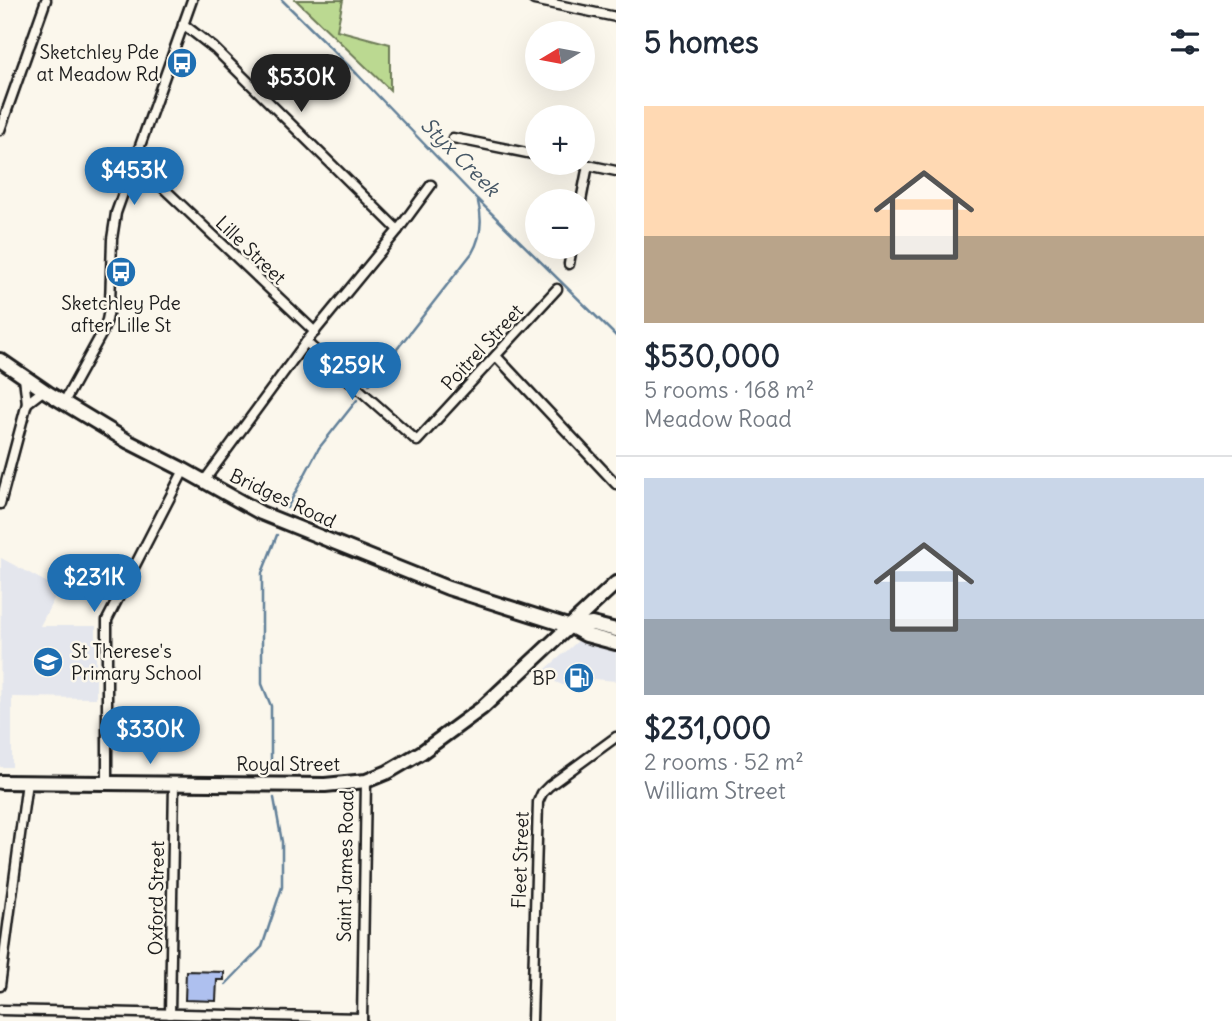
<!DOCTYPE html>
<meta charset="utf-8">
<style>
:root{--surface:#fff;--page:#f6f6f7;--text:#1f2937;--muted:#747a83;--line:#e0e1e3;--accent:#1f6fb2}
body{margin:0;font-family:Delius,sans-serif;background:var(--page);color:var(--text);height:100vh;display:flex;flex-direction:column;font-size:26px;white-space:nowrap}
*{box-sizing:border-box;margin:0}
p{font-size:23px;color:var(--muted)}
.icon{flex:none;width:38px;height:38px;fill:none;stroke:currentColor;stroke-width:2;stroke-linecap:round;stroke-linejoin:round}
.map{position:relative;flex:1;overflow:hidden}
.details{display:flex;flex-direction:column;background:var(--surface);width:616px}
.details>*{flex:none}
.needle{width:46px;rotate:260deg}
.tools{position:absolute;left:525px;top:21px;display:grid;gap:14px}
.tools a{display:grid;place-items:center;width:70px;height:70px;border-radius:50%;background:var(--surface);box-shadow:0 7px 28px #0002;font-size:35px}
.price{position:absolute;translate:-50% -60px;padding:0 16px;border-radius:24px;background:var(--accent);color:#fff;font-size:23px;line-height:46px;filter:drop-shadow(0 2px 4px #0008)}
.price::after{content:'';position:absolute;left:50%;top:42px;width:21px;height:16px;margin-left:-10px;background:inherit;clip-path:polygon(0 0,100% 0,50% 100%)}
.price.current{background:#222;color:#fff}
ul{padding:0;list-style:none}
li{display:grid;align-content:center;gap:14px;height:371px;padding:0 28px}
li+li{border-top:2px solid var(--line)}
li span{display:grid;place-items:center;height:217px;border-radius:0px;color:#555}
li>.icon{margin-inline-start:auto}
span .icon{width:126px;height:126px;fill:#fffc;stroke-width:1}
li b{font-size:30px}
h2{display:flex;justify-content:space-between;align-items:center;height:84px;padding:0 28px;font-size:30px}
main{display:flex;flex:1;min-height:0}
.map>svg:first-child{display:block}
.built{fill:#e4e6ed}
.green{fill:#bbd991;stroke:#6c7a56;stroke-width:2}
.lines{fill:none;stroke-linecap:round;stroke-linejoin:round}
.stream{stroke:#628099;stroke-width:2.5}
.building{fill:#aec0ef;stroke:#1c1c1c;stroke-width:2}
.minor-casing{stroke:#1c1c1c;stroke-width:13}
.secondary-casing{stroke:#1c1c1c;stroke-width:18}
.primary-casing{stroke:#1c1c1c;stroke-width:18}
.minor{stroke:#fbf7ec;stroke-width:8}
.secondary{stroke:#fbf7ec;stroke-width:12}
.primary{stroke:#fbf7ec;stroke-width:12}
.labels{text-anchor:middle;stroke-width:5;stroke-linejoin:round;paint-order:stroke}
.poi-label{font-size:19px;fill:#1c1c1c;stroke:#fbf7ec;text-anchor:end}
.street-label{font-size:19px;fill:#1c1c1c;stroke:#fbf7ec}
.water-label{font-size:21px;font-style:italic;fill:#455665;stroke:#fbf7ec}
</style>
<main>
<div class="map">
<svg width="616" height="1021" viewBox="0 0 616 1021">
<rect width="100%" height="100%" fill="#fbf7ec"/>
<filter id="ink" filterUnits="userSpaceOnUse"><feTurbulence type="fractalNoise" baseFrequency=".0143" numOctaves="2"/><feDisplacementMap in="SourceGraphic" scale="14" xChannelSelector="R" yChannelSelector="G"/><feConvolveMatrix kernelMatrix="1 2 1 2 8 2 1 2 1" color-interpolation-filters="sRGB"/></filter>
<g filter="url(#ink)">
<g class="built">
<path d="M1,558l58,31 -19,37h56v72l-84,-1v70h-12z"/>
<path d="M578,641l38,11v29l-22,-2 -15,13 -40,-17z"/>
</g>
<path class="green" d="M296,0h47l-6,30 53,14v46z"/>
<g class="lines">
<g class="stream">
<path d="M282,0l75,74 120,125 139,137"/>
<path d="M369,385l103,-132c9,-16 11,-33 6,-51"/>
<path d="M287,508l32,-60 38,-48"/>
<path d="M271,770v-64l-9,-22v-111l15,-38"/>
<path d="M226,984l36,-37 20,-60v-45l-8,-44"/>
</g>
</g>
<path class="building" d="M186,971l38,1v8h-7l-1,21 -31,-1z"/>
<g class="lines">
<g class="minor-casing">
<g id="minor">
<path d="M534,0l82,17"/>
<path d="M183,24l31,24 184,182"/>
<path d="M0,130l46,-130"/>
<path d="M453,138l84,17"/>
<path d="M135,161l180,171"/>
<path d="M578,163l38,8"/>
<path d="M581,201l7,-36"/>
<path d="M569,264l3,-17"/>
<path d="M306,342l111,99 140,-152"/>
<path d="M496,356l120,128"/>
<path d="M64,402l38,-69 5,-13 3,-15 2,-66 4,-26 76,-213"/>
<path d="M27,403l17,-13"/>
<path d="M204,481l102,-139 92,-112 33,-45"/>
<path d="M0,504l27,-101 -3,-25"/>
<path d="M107,783v-163l77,-150"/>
<path d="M0,986l27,-204"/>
<path d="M0,1010l362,8"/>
<path d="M170,1014l4,-231"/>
<path d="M362,1021l4,-240"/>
<path d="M532,1021l6,-219 4,-9 7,-7 67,-49"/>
</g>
</g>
<g class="secondary-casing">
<path id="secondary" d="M0,782l325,3 41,-4 22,-9 34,-20 60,-44 134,-125"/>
</g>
<g class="primary-casing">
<g id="primary">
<path d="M0,360l48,33 81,49 55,28 77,43 187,75 123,39 15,8 30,8"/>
<path d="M571,627l21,-3 24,6"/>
</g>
</g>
<use href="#minor" class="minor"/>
<use href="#secondary" class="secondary"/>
<use href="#primary" class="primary"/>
</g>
</g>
<defs>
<g id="bus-disc" transform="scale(1.575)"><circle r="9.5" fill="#1f6fb2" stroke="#fbf7ec"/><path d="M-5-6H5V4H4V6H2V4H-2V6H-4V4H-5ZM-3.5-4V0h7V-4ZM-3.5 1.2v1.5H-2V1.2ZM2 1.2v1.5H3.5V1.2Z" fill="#fff"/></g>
<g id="school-disc" transform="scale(1.575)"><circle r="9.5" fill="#1f6fb2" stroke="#fbf7ec"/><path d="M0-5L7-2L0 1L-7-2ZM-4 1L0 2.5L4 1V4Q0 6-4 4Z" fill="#fff"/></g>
<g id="fuel-disc" transform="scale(1.575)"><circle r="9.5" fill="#1f6fb2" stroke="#fbf7ec"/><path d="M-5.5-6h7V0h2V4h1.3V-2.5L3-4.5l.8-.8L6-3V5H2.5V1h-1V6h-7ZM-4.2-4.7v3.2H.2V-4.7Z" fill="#fff"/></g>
</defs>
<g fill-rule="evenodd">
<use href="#bus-disc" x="182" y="63"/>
<use href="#bus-disc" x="121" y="272"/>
<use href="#school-disc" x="48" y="662"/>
<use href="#fuel-disc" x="579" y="678"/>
</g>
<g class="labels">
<g class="poi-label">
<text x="159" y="59">Sketchley Pde<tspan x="159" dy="22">at Meadow Rd</tspan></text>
<text x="121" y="310" text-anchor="middle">Sketchley Pde<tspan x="121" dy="22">after Lille St</tspan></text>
<text x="71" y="658" text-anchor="start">St Therese's<tspan x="71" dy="22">Primary School</tspan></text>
<text x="556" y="685">BP</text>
</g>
<g class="street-label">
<text transform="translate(251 250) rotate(44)" y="7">Lille Street</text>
<text transform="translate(482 347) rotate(-47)" y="7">Poitrel Street</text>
<text transform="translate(283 498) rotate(25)" y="7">Bridges Road</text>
<text x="288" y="771">Royal Street</text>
<text transform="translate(520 860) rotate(-88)" y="7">Fleet Street</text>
<text transform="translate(345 866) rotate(-89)" y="7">Saint James Road</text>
<text transform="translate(156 898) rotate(-89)" y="7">Oxford Street</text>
</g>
<g class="water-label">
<text transform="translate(460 157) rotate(45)" y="7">Styx Creek</text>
</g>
</g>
</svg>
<div class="tools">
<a><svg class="needle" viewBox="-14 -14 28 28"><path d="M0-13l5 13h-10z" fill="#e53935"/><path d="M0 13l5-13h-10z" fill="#747a83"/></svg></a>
<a>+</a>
<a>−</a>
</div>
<b class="price current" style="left:301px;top:114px">$530K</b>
<b class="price" style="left:134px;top:207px">$453K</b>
<b class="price" style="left:352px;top:402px">$259K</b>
<b class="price" style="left:94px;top:614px">$231K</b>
<b class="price" style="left:150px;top:766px">$330K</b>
</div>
<section class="details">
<h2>5 homes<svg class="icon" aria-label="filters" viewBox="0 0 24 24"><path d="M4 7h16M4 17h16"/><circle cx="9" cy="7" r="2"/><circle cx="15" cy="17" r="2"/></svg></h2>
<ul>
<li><span style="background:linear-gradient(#ffd9b3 60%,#b9a48a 0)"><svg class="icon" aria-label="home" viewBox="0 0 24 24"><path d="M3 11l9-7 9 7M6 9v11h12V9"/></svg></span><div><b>$530,000</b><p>5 rooms · 168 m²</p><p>Meadow Road</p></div></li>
<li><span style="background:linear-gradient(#c9d6e8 65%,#9aa5b1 0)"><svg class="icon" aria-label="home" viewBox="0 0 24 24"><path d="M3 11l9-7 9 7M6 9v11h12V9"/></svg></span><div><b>$231,000</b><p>2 rooms · 52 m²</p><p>William Street</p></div></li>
</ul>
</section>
</main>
